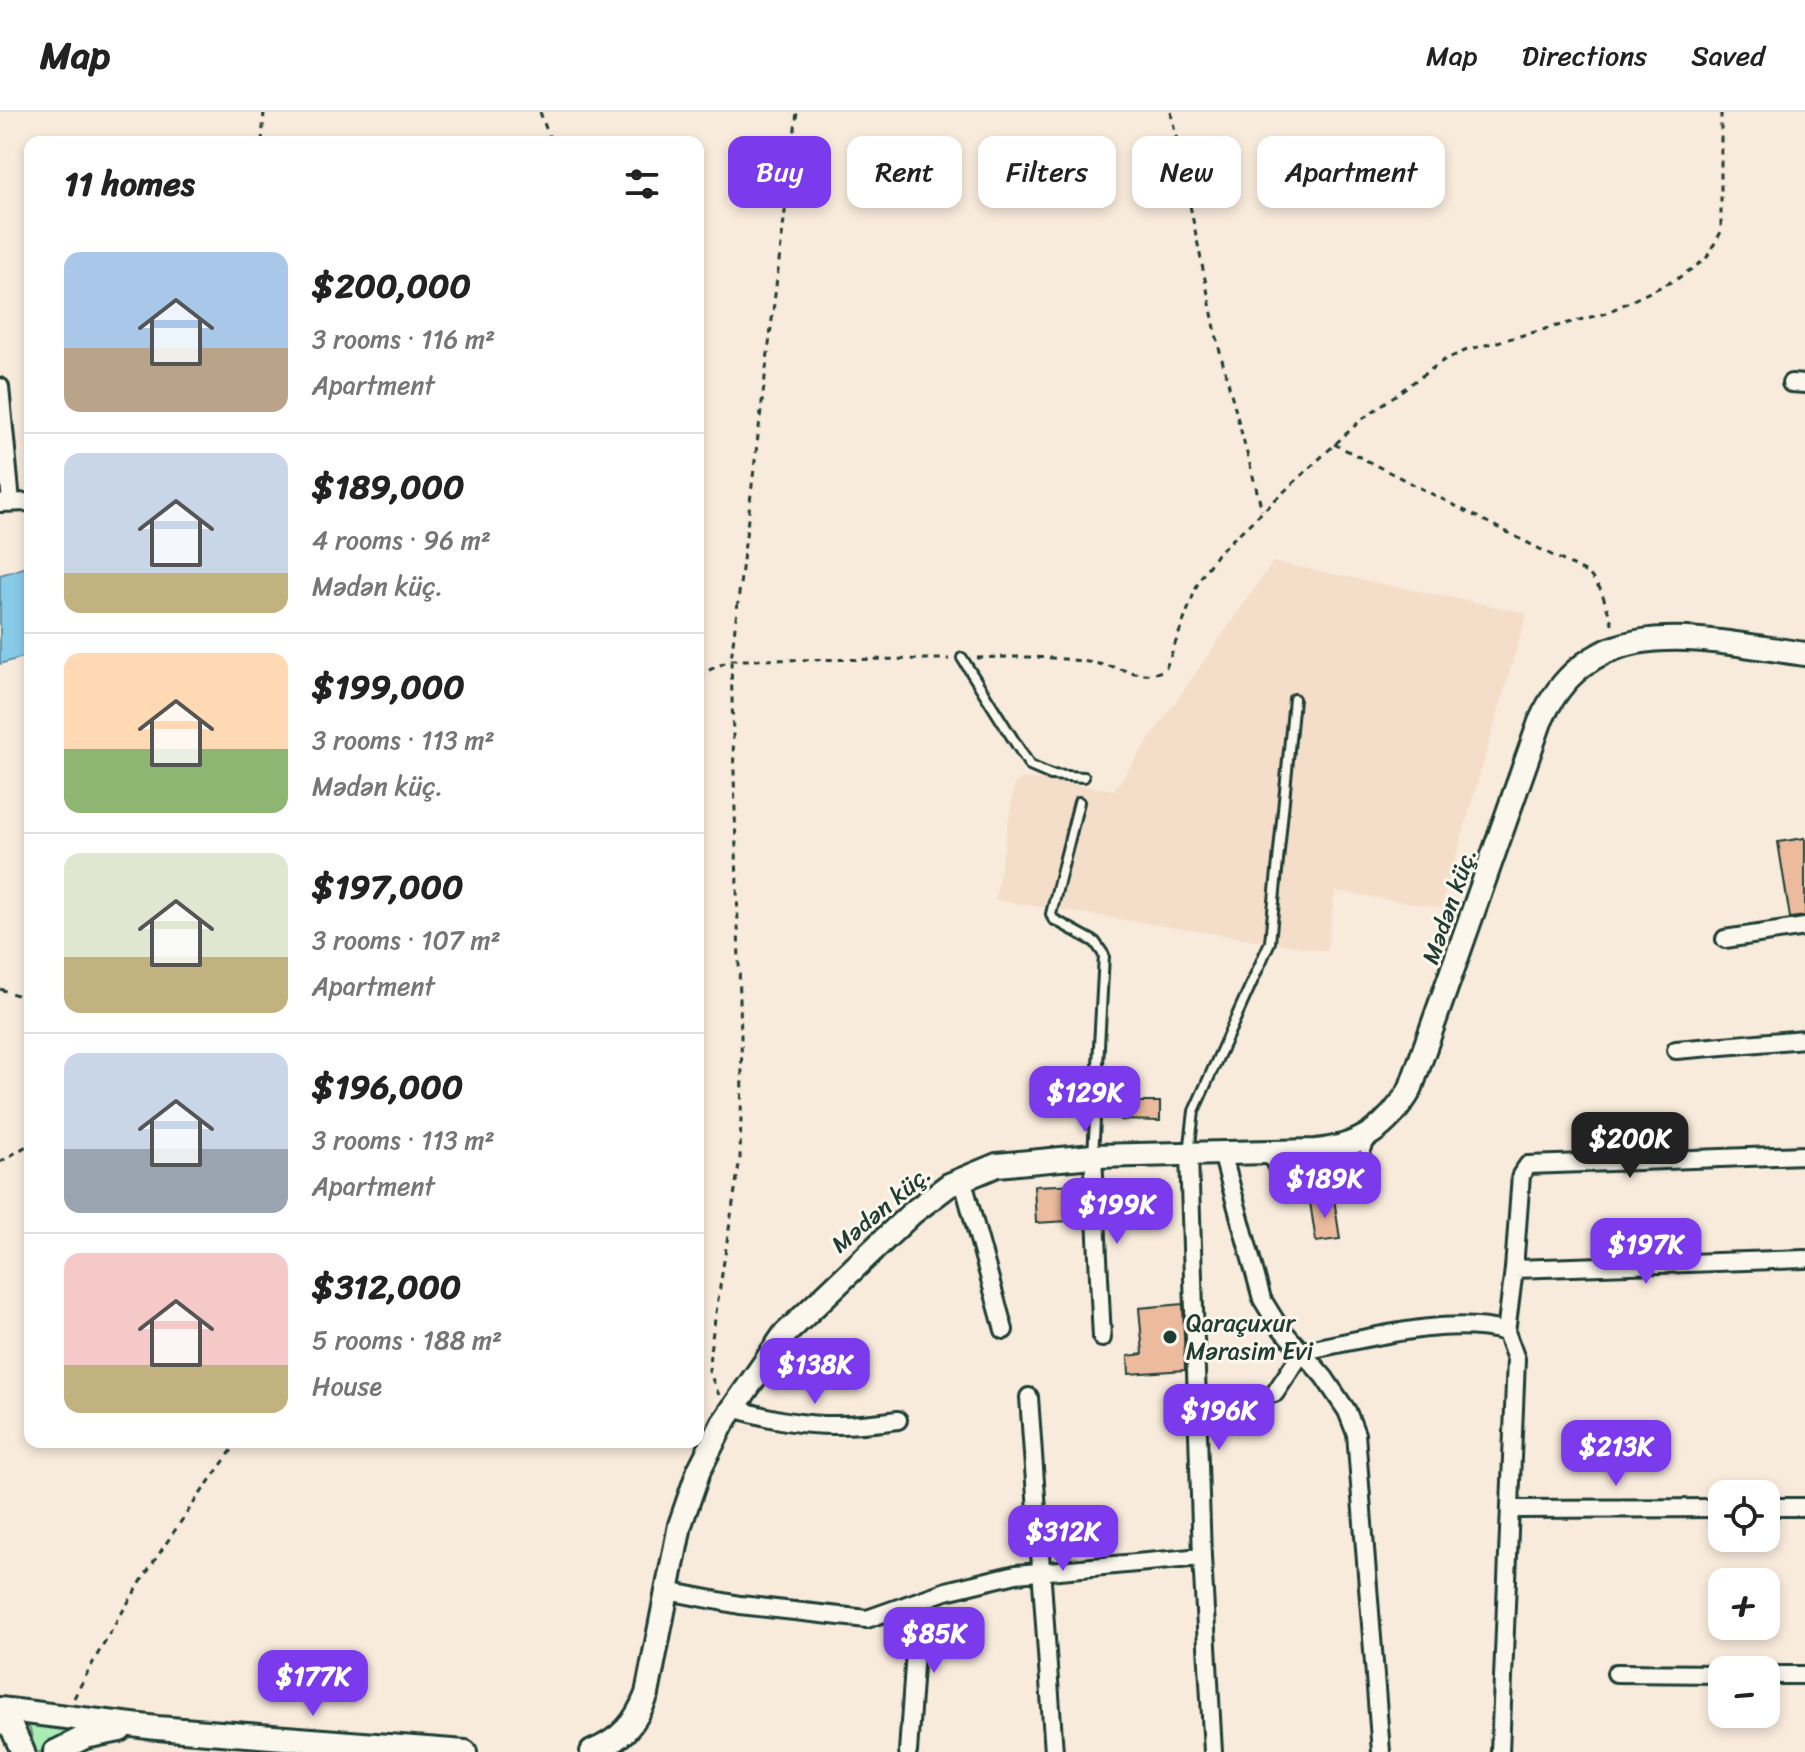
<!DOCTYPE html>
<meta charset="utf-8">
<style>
:root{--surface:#fff;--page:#f6f6f6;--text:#222;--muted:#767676;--line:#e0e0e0;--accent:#7c3aed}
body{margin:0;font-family:Sriracha,sans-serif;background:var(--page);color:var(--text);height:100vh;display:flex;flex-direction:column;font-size:30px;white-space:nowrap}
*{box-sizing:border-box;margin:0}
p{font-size:26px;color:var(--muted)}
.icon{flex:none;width:44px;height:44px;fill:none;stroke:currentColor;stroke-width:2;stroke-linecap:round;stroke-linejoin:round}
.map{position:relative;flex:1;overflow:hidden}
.side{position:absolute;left:24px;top:24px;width:680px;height:1312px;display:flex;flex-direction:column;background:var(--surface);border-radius:16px;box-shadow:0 4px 12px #0003}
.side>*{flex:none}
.top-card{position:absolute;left:728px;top:24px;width:760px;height:72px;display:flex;gap:16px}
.tools{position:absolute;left:1708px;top:1368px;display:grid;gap:16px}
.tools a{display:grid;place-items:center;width:72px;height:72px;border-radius:16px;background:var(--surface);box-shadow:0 4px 12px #0003;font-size:40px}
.price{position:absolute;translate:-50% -68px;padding:0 18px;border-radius:16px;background:var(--accent);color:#fff;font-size:26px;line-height:52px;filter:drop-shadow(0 2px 4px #0008)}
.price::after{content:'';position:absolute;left:50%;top:48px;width:24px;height:18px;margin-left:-12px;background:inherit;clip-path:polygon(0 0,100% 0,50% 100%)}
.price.selected{background:#222;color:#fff}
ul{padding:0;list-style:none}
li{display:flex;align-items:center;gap:24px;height:200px;padding:0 40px}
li+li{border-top:2px solid var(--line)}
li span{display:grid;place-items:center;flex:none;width:224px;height:160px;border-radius:16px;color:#555}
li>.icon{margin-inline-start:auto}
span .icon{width:96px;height:96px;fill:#fffc;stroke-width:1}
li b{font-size:34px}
h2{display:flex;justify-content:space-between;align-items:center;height:96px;padding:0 40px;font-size:34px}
.chip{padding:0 28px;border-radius:16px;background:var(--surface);box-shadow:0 4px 12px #0003;font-size:28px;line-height:72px}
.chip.selected{background:var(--accent);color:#fff}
header{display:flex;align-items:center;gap:48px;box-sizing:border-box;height:112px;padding:0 40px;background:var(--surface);border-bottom:2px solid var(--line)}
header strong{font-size:38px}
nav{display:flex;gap:44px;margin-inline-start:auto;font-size:28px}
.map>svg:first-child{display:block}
.built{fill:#f4ddc9}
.green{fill:#abebb4;stroke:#659474;stroke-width:2}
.water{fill:#88cbe9;stroke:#5e92a1;stroke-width:2}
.building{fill:#ecbb9d;stroke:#1f3d34;stroke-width:2}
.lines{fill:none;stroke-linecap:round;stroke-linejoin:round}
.service-casing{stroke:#1f3d34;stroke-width:14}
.minor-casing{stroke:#1f3d34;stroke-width:22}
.secondary-casing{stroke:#1f3d34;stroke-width:28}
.path{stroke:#1f3d34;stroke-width:3;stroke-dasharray:6 6;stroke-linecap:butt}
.service{stroke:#fbf7ec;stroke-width:8}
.minor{stroke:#fbf7ec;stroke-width:16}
.secondary{stroke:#fbf7ec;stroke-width:22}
.poi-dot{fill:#1f3d34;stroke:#fbf7ec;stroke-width:3}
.labels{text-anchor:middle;stroke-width:6;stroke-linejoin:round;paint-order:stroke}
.street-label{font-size:24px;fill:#1f3d34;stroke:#fbf7ec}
.poi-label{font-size:24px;fill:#1f3d34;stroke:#fbf7ec;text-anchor:start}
</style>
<header>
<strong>Map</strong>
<nav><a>Map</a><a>Directions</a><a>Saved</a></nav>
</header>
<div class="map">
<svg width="1805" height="1640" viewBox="0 0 1805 1640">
<rect width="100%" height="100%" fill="#f8ebdc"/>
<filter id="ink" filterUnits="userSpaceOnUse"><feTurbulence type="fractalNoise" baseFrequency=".0125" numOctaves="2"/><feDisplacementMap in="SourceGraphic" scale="16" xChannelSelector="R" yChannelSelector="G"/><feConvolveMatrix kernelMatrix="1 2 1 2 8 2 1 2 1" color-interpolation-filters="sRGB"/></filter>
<g filter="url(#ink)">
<path class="built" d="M1273,450l254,51 -86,295 -106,-17 -8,60 -332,-51 20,-117 8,-5 91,12z"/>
<path class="green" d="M16,1605l82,10 -41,11 -16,14h-6l-5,-23z"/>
<path class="water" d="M30,454v89l-30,9v-89z"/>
<g class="building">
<path d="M1805,726v78l-15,2 -12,-76z"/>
<path d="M1120,990h40v19l-40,-1z"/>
<path d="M1083,1072l2,36 -49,3 -2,-37z"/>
<path d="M1334,1087l6,40 -24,3 -6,-40z"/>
<path d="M1183,1192l2,66 -56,4 -1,-18 15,-2 -4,-46z"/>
</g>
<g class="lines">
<g class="service-casing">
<g id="service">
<path d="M962,546l68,108 21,9 33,2"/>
<path d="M1079,690l-28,112 2,5 42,23 9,13 -11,201"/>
<path d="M1189,1041l5,-42 76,-169 24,-243"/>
<path d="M1265,1041l21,38 10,6 46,-6 10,-9 18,-41"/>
</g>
</g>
<g class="minor-casing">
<g id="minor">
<path d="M1791,271l14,1"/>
<path d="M0,275l11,115"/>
<path d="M0,391l30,-1"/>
<path d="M1725,827l80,-12"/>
<path d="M1676,938l129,-11"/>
<path d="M1222,1041l40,146 16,26 46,52 23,34 9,23 25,318"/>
<path d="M1189,1042l13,403 11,195"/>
<path d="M1093,1044l9,182"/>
<path d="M962,1066l42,152"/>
<path d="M1514,1157l7,-94 7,-10 277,-10"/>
<path d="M1506,1220l8,-63 291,-10"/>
<path d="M1275,1281l28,-42c59,-11 145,-36 203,-19l10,27 -16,393"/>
<path d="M1029,1285l25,355"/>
<path d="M731,1295c60,20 105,22 167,13"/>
<path d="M1766,1395h39"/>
<path d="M1510,1397l212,-1"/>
<path d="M667,1479l73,14 127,14 79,-28 70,-17 186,-17"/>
<path d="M908,1493l8,32 -8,115"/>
<path d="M1616,1561l106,1"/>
<path d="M1766,1563h39"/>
</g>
</g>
<g class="secondary-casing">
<g id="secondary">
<path d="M0,1597l157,19 308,24"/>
<path d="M0,1607l12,9 11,24"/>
<path d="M55,1640l30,-15 35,-7"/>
<path d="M592,1640c29,-12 44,-29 55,-58l33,-169 19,-55 24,-47 61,-88 128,-122 37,-28 48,-20 96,-9 223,-5c45,-5 71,-23 94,-61l130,-368c52,-116 165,-81 265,-68"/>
</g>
</g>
<g class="path">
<path d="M540,0l11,30"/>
<path d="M1171,0l48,236 43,162"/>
<path d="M262,30l2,-30"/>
<path d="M1334,332l255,130 12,16 13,39"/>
<path d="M977,546c47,-2 89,-2 136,9 19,5 36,13 53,1l33,-88 18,-26 144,-134 83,-60 23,-10 139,-37 71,-34 29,-20 15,-27v-120"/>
<path d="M698,563l33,-15 218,-1"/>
<path d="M0,877l30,11"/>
<path d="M0,1050l30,-18"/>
<path d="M719,1283l-10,-24 1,-20 30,-193 2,-82 -11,-416 66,-548"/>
<path d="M74,1586c47,-91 103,-174 164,-256"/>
</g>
<use href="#service" class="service"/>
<use href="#minor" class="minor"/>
<use href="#secondary" class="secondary"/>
</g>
</g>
<circle class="poi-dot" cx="1170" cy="1225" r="8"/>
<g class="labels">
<g class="street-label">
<text transform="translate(1449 794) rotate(-71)" y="8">Mədən küç.</text>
<text transform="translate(881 1097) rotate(-40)" y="8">Mədən küç.</text>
</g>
<g class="poi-label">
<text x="1186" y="1219">Qaraçuxur<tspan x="1186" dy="28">Mərasim Evi</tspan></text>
</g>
</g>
</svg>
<div class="tools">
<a><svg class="icon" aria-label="locate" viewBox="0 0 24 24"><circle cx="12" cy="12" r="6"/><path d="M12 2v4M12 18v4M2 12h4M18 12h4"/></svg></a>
<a>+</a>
<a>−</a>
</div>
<b class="price" style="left:1085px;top:1022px">$129K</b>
<b class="price selected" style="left:1630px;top:1068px">$200K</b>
<b class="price" style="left:1325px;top:1108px">$189K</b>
<b class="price" style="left:1117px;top:1134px">$199K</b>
<b class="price" style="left:1646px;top:1174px">$197K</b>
<b class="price" style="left:815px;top:1294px">$138K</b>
<b class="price" style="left:1219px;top:1340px">$196K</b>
<b class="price" style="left:1616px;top:1376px">$213K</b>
<b class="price" style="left:1063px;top:1461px">$312K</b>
<b class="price" style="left:934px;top:1563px">$85K</b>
<b class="price" style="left:313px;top:1606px">$177K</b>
<div class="top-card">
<a class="chip selected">Buy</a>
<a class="chip">Rent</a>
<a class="chip">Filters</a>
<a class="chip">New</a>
<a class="chip">Apartment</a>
</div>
<section class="side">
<h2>11 homes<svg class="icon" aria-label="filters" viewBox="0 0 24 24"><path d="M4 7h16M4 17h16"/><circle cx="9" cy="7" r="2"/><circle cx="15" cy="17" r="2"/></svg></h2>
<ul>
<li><span style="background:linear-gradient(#a9c7e8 60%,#b9a48a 0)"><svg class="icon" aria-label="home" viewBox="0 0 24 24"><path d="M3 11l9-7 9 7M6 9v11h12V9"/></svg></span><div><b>$200,000</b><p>3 rooms · 116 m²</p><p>Apartment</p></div></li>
<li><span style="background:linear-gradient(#c9d6e8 75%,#c2b280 0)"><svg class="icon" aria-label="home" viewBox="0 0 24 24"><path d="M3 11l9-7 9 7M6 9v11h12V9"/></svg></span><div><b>$189,000</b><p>4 rooms · 96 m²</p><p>Mədən küç.</p></div></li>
<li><span style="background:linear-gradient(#ffd9b3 60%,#8fb573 0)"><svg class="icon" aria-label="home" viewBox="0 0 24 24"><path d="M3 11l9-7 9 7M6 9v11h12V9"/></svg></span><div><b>$199,000</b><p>3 rooms · 113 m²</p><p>Mədən küç.</p></div></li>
<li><span style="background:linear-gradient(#dfe7d0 65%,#c2b280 0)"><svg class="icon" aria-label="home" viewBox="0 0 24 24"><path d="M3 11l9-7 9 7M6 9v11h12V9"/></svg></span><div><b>$197,000</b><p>3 rooms · 107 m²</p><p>Apartment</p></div></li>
<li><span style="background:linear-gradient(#c9d6e8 60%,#9aa5b1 0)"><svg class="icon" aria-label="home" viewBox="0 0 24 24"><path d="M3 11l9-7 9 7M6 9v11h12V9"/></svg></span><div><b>$196,000</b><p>3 rooms · 113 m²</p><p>Apartment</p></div></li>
<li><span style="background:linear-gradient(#f6c9c9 70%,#c2b280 0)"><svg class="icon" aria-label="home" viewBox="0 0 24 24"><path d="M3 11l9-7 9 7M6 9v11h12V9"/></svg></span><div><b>$312,000</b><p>5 rooms · 188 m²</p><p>House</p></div></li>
</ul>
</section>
</div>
